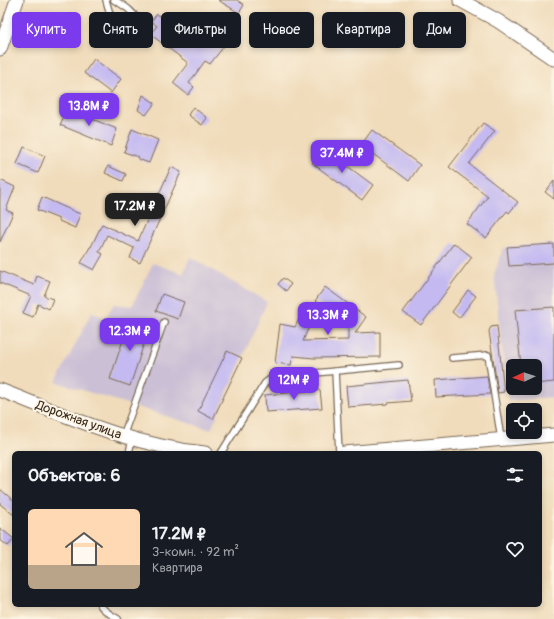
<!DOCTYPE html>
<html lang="ru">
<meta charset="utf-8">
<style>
:root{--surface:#171b24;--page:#20242c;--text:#f1f3f6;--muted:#9ea1a6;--line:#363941;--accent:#7c3aed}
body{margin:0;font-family:Pangolin,sans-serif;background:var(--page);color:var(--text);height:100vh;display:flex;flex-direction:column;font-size:15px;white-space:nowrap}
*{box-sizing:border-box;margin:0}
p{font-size:13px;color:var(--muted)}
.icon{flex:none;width:22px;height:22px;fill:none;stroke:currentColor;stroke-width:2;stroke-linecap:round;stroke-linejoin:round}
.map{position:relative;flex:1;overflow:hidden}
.panel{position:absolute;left:12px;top:451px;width:530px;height:156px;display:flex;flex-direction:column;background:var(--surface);border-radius:6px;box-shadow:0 2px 6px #0003}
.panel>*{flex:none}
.top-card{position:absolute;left:12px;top:12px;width:530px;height:36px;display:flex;gap:8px}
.needle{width:26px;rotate:266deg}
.tools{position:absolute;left:506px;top:359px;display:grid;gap:8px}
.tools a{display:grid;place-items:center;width:36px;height:36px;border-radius:6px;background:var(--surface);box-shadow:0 2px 6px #0003;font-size:20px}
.price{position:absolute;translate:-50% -34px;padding:0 9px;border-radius:8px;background:var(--accent);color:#fff;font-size:13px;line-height:26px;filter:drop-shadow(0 1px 2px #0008)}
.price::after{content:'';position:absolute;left:50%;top:24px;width:12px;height:9px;margin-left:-6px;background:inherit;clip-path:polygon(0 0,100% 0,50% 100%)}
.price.selected{background:#222;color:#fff}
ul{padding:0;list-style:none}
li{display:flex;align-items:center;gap:12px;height:100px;padding:0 16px}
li+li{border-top:1px solid var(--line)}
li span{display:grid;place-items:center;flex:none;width:112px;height:80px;border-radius:6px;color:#555}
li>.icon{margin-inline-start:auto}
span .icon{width:48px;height:48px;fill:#fffc;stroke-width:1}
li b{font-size:17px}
h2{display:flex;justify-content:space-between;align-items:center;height:48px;padding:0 16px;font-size:17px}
.pill{padding:0 14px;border-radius:6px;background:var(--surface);box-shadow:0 2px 6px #0003;font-size:14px;line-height:36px}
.pill.selected{background:var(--accent);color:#fff}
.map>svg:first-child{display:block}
.industrial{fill:#cbbfd5;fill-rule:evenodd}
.building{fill:#c4baf1}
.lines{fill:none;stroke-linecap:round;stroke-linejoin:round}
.service-casing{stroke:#7a6855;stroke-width:8}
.tertiary-casing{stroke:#7a6855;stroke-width:15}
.service{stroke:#fff;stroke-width:5.5}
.tertiary{stroke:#fff;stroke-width:13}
.labels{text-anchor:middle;stroke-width:4;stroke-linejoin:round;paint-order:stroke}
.street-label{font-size:13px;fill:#3b2a1e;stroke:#fcf5e5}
</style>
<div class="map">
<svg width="554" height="619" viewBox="0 0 554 619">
<rect width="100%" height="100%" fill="#fcf5e5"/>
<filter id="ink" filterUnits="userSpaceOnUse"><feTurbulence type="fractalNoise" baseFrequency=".025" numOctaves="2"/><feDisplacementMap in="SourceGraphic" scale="8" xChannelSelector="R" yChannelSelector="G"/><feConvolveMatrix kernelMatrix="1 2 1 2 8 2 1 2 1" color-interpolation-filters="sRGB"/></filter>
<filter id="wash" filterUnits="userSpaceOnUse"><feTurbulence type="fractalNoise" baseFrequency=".012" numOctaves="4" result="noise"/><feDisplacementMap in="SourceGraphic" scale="16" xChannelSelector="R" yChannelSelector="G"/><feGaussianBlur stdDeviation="0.9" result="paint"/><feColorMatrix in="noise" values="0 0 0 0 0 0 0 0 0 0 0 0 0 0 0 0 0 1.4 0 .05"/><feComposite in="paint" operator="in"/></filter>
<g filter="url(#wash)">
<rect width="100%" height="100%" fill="#f0dbba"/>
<g class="industrial">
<path d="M554,244v153l-46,4 -14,-126 9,-27zM513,366h22v22h-22z"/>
<path d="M190,257l77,45 -56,128 -155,-48 36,-70 13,6 9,-14 18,2 21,-43 30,11z"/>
</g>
<g id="blocks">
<g class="building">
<path d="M218,0h19l7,5 -5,8z"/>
<path d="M157,14l43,33 18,-22 14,11 -22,28 -5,-3 -16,22 5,4 -6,8 -15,-12 15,-20 -38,-29 7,-8 -6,-5z"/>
<path d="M94,59l27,20 -10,14 -27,-20z"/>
<path d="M143,95l12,8 -9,12 -8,-5z"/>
<path d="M193,107l14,11 -5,7 -14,-10z"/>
<path d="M67,109l50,20 -6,17 -51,-21z"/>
<path d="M483,123l12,8 -26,33 49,38 -9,11 -2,-2 -21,27 -19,-14 21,-28 -39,-29z"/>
<path d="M132,129l26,11 -9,23 -11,-4 1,-2 -15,-5z"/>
<path d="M372,130l48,35 -11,16 -48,-36z"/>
<path d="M24,147l21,9 -7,17 -21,-9z"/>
<path d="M323,148l50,37 -11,15 -50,-37z"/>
<path d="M108,166l18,8 -3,7 -18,-8z"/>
<path d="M171,167l10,5 -41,91 -10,-5 4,-10 -27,-13 -8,17 4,2 -9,16 -13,-7 9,-16h1l11,-23 36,17z"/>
<path d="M0,180l15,7 -9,23 7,3 -13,29z"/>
<path d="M554,181v18l-9,-7z"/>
<path d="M42,197l38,17 -5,14 -16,-7v-2l-22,-9z"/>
<path d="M454,243l18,14 -51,68 -18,-13z"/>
<path d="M554,244v19l-45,3 -2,-19z"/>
<path d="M0,271l34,14 3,-9 13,5 -6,15 9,3 -4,10 -11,-5 -5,13 -10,-4 8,-17 -31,-13z"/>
<path d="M283,278l8,6 -5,7 -8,-7z"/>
<path d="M325,287l41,30 -11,16 25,-1v25l-66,1 -21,-2 -2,9 -16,-2 5,-39 15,3 4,-8 11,5 -7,17 45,-1v-15l-33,-24z"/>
<path d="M468,290l8,6 -17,22 -7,-6z"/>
<path d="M162,294l22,8 -6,17 -22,-8z"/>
<path d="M554,307v75l-19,2v-18h-14l-6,-56z"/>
<path d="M130,319l20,6 -20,61 -20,-7z"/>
<path d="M497,326l7,66 -6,1 -9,-62 2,-4z"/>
<path d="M227,351l15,7 -29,61 -15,-8z"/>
<path d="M487,376l3,18 -54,3 -1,-17z"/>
<path d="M408,380l3,21 -23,2v1l-40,3 -2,-21z"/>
<path d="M320,390l2,18 -56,4 -1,-17z"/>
<path d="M0,489l14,12v14l-14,-11z"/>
<path d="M0,528l14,11 -6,7 -8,-6z"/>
</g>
</g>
</g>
<g filter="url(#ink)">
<use href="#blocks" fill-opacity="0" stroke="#7a6855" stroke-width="1"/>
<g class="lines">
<g class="service-casing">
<g id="service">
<path d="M106,0c4,14 7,31 22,37l11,-15c-6,-11 -14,-16 -25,-22"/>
<path d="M452,358l36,-3 13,84"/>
<path d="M335,371l4,82"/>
<path d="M123,436l41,-114"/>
<path d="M129,453l3,-14"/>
<path d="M221,453l44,-70 8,-6 126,-12"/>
<path d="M100,605c4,6 11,10 18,14"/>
</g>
</g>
<g class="tertiary-casing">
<g id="tertiary">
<path d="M460,0l38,21 56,38"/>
<path d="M0,49l17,-49"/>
<path d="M0,390c67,26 133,56 205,63"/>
<path d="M344,453l210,-18"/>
</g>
</g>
<use href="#service" class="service"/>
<use href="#tertiary" class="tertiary"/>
</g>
</g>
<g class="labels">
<g class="street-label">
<text transform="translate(79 419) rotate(20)" y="5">Дорожная улица</text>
</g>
</g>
</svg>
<div class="tools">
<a><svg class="needle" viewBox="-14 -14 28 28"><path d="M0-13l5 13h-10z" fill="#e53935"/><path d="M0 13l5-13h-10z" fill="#9ea1a6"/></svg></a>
<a><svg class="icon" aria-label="locate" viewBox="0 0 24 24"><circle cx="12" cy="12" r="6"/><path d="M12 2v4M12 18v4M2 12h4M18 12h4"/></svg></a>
</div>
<b class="price" style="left:89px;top:127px">13.8M ₽</b>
<b class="price" style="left:342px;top:174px">37.4M ₽</b>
<b class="price selected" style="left:135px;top:227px">17.2M ₽</b>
<b class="price" style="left:328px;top:336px">13.3M ₽</b>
<b class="price" style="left:130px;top:352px">12.3M ₽</b>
<b class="price" style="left:294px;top:401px">12M ₽</b>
<div class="top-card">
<a class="pill selected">Купить</a>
<a class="pill">Снять</a>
<a class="pill">Фильтры</a>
<a class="pill">Новое</a>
<a class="pill">Квартира</a>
<a class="pill">Дом</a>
</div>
<section class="panel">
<h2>Объектов: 6<svg class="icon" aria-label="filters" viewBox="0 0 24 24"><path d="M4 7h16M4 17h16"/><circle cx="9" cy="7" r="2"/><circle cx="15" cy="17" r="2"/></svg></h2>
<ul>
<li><span style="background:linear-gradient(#ffd9b3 70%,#b9a48a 0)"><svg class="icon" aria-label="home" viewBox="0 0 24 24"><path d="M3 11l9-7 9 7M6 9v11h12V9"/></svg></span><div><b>17.2M ₽</b><p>3-комн. · 92 m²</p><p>Квартира</p></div><svg class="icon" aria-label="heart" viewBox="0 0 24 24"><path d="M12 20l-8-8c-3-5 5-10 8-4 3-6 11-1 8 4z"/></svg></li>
</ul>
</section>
</div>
